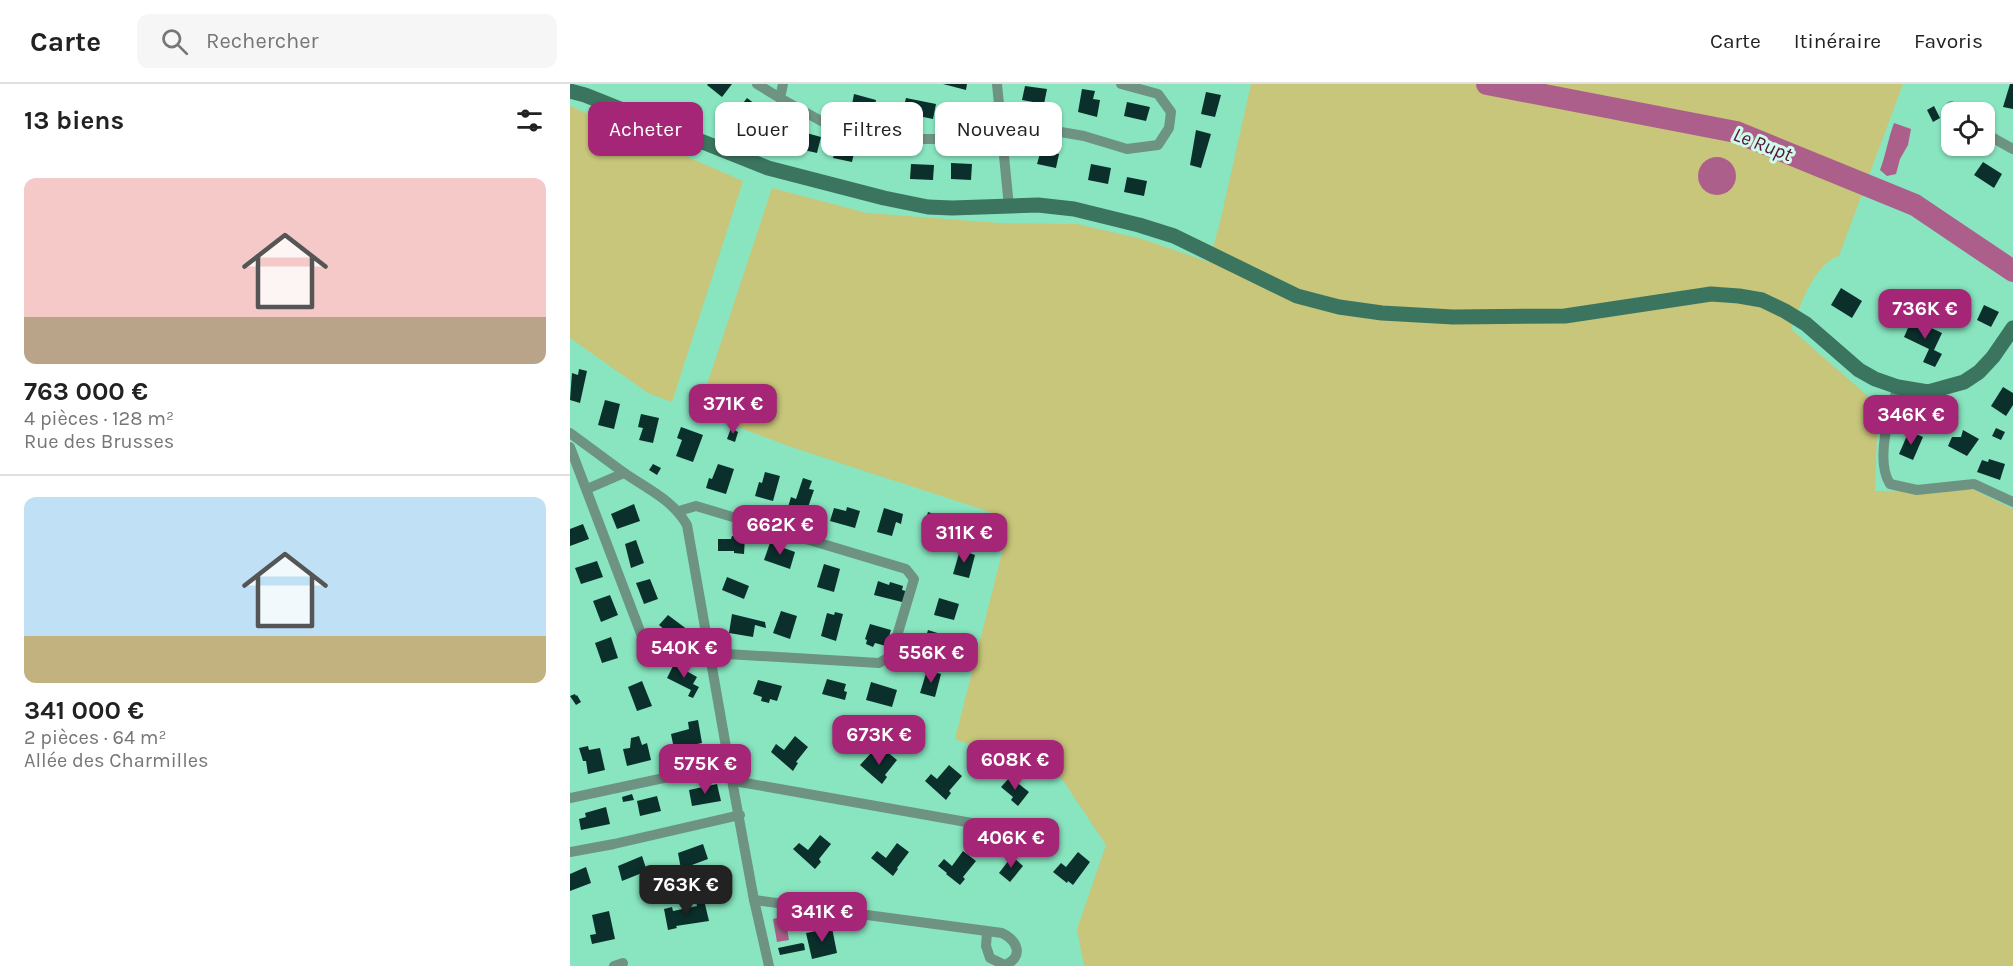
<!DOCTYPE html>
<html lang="fr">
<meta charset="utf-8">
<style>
:root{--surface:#fff;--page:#f6f6f6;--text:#222;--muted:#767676;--line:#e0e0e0;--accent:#a52677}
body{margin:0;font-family:Karla,sans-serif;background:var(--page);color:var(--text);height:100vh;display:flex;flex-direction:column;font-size:22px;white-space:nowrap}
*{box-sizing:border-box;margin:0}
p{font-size:20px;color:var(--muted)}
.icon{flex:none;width:33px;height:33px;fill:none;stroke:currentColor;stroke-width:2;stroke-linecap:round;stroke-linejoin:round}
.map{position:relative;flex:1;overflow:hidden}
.drawer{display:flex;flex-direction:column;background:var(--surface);width:570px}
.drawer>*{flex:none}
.banner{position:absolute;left:18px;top:18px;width:570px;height:54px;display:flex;gap:12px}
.tools{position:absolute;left:1371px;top:18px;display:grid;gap:12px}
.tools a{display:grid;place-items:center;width:54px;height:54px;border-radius:12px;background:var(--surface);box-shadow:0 2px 4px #0004;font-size:30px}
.price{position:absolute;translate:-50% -51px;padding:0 14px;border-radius:12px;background:var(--accent);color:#fff;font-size:20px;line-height:39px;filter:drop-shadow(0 2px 3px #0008)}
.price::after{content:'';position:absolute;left:50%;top:36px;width:18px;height:14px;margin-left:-9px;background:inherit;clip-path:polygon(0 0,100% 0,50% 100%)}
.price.on{background:#222;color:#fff}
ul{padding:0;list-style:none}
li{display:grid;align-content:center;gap:12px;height:318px;padding:0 24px}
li+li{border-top:2px solid var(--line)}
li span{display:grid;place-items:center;height:186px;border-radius:12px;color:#555}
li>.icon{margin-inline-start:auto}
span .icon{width:108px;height:108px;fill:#fffc;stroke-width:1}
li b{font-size:26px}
h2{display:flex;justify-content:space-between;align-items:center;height:72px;padding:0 24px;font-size:26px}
.chip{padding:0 21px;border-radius:12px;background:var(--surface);box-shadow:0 2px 4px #0004;font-size:21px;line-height:54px}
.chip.on{background:var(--accent);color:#fff}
header{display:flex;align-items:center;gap:36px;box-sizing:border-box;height:84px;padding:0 30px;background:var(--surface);border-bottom:2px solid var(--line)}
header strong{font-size:28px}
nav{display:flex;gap:33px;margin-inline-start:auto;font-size:21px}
.search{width:420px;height:54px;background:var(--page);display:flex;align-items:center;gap:15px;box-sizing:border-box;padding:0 21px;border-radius:12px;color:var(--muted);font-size:22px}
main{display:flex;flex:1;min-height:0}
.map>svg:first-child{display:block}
.green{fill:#c8c67a}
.water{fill:#ac5f8a}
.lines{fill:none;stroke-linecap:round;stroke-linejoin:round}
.river{stroke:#ac5f8a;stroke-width:22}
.building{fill:#0b302c}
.street{stroke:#6e9383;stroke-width:10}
.secondary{stroke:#3c755f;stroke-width:15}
.labels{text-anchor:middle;stroke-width:6;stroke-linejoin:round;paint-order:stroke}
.water-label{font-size:20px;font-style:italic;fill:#580f3d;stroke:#cffbe8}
</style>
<header>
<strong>Carte</strong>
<div class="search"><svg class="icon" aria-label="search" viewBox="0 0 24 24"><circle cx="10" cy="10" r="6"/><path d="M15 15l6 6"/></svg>Rechercher</div>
<nav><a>Carte</a><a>Itinéraire</a><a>Favoris</a></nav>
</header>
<main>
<section class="drawer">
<h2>13 biens<svg class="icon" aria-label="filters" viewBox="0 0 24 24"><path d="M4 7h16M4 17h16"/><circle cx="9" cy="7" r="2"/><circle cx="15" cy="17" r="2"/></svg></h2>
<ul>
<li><span style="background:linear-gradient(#f6c9c9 75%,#b9a48a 0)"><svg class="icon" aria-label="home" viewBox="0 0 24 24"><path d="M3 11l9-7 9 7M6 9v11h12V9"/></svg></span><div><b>763 000 €</b><p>4 pièces · 128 m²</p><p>Rue des Brusses</p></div></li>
<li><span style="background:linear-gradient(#bfe0f5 75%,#c2b280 0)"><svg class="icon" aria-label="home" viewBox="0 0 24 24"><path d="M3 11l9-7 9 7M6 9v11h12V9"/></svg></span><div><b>341 000 €</b><p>2 pièces · 64 m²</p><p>Allée des Charmilles</p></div></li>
</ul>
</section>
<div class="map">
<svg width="1443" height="882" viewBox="0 0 1443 882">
<rect width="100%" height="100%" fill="#88e5c0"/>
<g class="green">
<path d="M681,0h652l-64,172c-25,7 -39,51 -48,73l87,76 -3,86 99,-1 39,19v457h-929l-7,-37 29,-84 -44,-66 -107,-40 51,-202 -16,-25 -199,-65 -93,-35 74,-224 95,25 132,10 78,1 65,15 67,23 11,-40z"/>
<path d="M0,22l173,75 -71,221 -24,-9 -78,-55z"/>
</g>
<g class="water">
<path d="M1324,39l17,6 -3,16 -8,14 -4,15 -9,2 -7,-6c6,-16 8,-31 14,-47z"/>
<circle cx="1147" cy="92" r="19"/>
<path d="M215,832l4,24 -12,2 -4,-23z"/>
</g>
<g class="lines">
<path class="river" d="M917,0l249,48 179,73 98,66"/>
</g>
<g class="building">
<path d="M138,0h24l-10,13 -15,-12z"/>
<path d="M373,0h24l-1,6z"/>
<path d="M1440,0h3v25l-10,-2z"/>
<path d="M455,2l22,3 -3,15 -22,-4z"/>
<path d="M512,5l13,2 -2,8 7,1 -3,17 -19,-5z"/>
<path d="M636,8l15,3 -6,22 -14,-3z"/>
<path d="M284,10l22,6 -3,15 -22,-5z"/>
<path d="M177,14l16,12 -10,13 -16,-12z"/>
<path d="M336,14l30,6 -3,15 -24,-5 -6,-4z"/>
<path d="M557,18l23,5 -4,14 -22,-5z"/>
<path d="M1364,22l6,12 -7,4 -6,-12z"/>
<path d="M626,46l15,4 -10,34 -11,-3z"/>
<path d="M229,47l22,6 -4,16 -22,-5z"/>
<path d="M267,59l18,5 -3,14 -19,-4z"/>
<path d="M471,66l18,4 -3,14 -19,-4z"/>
<path d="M1413,78l19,12 -8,14 -20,-13z"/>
<path d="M381,79l21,1 -1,16 -20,-1z"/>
<path d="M341,80l23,1 -1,15 -23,-1z"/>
<path d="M521,80l20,4 -3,16 -20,-4z"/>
<path d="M557,93l20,4 -3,15 -20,-4z"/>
<path d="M1271,204l21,13 -10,17 -21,-13z"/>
<path d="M1414,221l15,7 -8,15 -14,-7z"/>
<path d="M1342,235l30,14 -8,17 8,4 -7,13 -12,-5 6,-13 -25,-12z"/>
<path d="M9,285l8,2 -7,32 -10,-3 2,-27 6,2z"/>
<path d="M1433,303l10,6v12l-7,11 -15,-10z"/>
<path d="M35,316l15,4 -6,25 -16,-4z"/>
<path d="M71,330l18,4 -6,25 -14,-3 4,-12 -5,-1z"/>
<path d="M111,343l22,8 -10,27 -17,-6 6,-16 -5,-2z"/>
<path d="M161,344l7,4 -3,10 -8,-3z"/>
<path d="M1426,344l9,4 -4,8 -9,-4z"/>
<path d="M1393,346l16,9 -12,17 -19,-10 4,-9h9z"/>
<path d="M1339,347l14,6 -10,23 -14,-6z"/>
<path d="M1419,375l16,5 -5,16 -23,-8 5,-12 6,2z"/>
<path d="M83,380l8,4 -4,7 -8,-5z"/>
<path d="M148,380l16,5 -8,25 -20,-6 3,-10 3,1z"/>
<path d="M195,388l15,4 -7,25 -18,-5 4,-14 3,1z"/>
<path d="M233,394l9,3 -3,8 5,1 -8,23 -18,-6 3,-10 5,2z"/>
<path d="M64,420l6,17 -23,8 -6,-15z"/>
<path d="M277,423l13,4 -5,17 -25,-7 4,-13 12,3z"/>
<path d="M314,424l19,6 -2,10 -5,-2 -4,14 -15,-4z"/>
<path d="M358,428l22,7 -5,17 -11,-4 -1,6 -11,-4z"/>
<path d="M13,440l6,15 -19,7v-17z"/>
<path d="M162,452l13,1 -1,17 -10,-1v-2h-16v-12h13z"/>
<path d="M66,456l8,23 -13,5 -6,-24z"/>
<path d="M200,459l25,9 -5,17 -26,-9z"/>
<path d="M390,466l15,5 -6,23 -16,-4z"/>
<path d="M27,477l6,16 -22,7 -6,-16z"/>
<path d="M254,480l16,5 -6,23 -17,-5z"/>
<path d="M157,493l22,9 -5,13 -22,-9z"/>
<path d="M80,495l8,20 -14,5 -8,-21z"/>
<path d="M308,497l11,4 1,-3 13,4 -1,4 7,2 -3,11 -32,-8z"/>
<path d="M40,511l8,20 -17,7 -8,-21z"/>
<path d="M369,514l20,6 -5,16 -20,-5z"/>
<path d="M211,527l16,5 -7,23 -17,-6z"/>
<path d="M265,528l8,2 -7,27 -15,-5 6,-23 7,2z"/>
<path d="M162,530l33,8 1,6 -11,-3 -2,12 -24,-4z"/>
<path d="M98,531l20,15 -10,11 -19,-16z"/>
<path d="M300,540l21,6 -5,16 -11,-3 -2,4 -7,-3 1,-4 -2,-1z"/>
<path d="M358,546l22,7 -4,14 -23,-5z"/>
<path d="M41,553l7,21 -16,5 -7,-20z"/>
<path d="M104,580l23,13 -4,7 6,3 -6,11 -5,-2 3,-6 -24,-12z"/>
<path d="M357,586l14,4 -6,23 -15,-4z"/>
<path d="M257,595l19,5 -2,7 3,1 -2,8 -23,-6z"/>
<path d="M188,596l24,6 -5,15 -7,-2 -1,4 -8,-2 1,-4 -9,-3z"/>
<path d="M72,597l10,25 -15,5 -9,-24z"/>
<path d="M301,598l26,8 -5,17 -26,-7z"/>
<path d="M5,610l1,2 1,-1 4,7 -5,3 -6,-9z"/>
<path d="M128,636l4,23 -28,6 -3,-15 18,-5 -1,-7z"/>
<path d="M69,652l3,9 5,-2 4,17 -24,6 -4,-17 7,-1 1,-10z"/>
<path d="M225,652l13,11 -12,15 2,1 -5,8 -22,-19 5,-8 8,6z"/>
<path d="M18,662l1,4 11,-2 5,22 -17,4 -2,-13h-3l-4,-13z"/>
<path d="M316,667l11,9 -12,15 2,2 -5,7 -22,-19 12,-13 8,6z"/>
<path d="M379,681l13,11 -13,15 2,2 -5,7 -21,-19 6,-7 6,5z"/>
<path d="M440,693l19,15 -11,14 -7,-6 2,-3 -12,-10z"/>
<path d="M147,700l4,17 -29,5 -3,-16z"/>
<path d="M62,710l2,6 -11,2 -1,-5z"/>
<path d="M87,712l4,15 -21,5 -3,-15z"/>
<path d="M36,723l4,17 -29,6 -2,-11 7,-2 -1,-4z"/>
<path d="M250,751l11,9 -12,15 2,3 -6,7 -22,-20 6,-6 9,7z"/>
<path d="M327,759l12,9 -12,16 1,1 -5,7 -22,-18 6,-7 9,7z"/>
<path d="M133,760l5,15 -27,10 -3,-16z"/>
<path d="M393,767l13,10 -13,16 2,2 -5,6 -14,-11 1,-1 -9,-7 6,-7 8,7z"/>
<path d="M508,768l12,10 -17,23 -5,-4 -1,2 -14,-11 8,-9 5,4z"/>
<path d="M72,772l5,15 -25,10 -4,-15z"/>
<path d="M442,772l11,10 -13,16 -11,-9z"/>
<path d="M16,783l5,16 -21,8v-17z"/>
<path d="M134,816l5,21 -33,5 1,2 -9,2 -4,-21 8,-2 1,4 24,-5 -1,-4z"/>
<path d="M39,827l6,28 -23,5 -2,-9 6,-1 -4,-19z"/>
<path d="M262,844l5,25 -25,6 -6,-26z"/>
<path d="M232,859l2,1 1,6 -25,5 -2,-7z"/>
</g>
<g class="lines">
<g class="street">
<path d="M187,0l23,14"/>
<path d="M213,0l-3,14 41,23 60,18h59l86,-13 58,10 43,13 31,-4 11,-17 2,-16 -13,-18 -37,-10"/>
<path d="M427,0l12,123"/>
<path d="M1381,22l8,6"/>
<path d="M1414,49l29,16"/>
<path d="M1328,303c-9,25 -23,74 -8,97l27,6 57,-6 39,18"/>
<path d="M0,349c18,13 35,26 53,39 24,17 49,27 64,53l42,239 25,136 15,66"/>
<path d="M0,363l78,205"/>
<path d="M17,405l37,-16"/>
<path d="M109,427l17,-5 210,63 8,10 -23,77 -12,7 -169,-10"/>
<path d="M164,697l289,51"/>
<path d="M0,714l159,-34"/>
<path d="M0,768l44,-8 126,-29"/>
<path d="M184,816l248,33c16,8 22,24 3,32l-15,-7 -4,-12 1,-14"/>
<path d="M44,882l9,-3"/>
</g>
<path class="secondary" d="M0,7l15,4 183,73 116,30 44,9 24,1 86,-3 36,4 65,16 35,11 123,60 42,11 43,6 71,4 112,-1 146,-22 28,2 23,4 23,11 21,13 53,46 16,9 23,8 30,5 36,-10 15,-10 14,-15 20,-29"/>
</g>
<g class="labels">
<g class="water-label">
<text transform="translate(1193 60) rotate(21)" y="7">Le Rupt</text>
</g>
</g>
</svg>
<div class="tools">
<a><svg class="icon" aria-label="locate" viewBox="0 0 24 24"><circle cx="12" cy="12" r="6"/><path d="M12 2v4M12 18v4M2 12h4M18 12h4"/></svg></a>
</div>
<b class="price" style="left:1355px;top:256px">736K €</b>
<b class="price" style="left:163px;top:351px">371K €</b>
<b class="price" style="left:1341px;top:362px">346K €</b>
<b class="price" style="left:210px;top:472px">662K €</b>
<b class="price" style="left:394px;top:480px">311K €</b>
<b class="price" style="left:114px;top:595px">540K €</b>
<b class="price" style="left:361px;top:600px">556K €</b>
<b class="price" style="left:309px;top:682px">673K €</b>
<b class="price" style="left:445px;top:707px">608K €</b>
<b class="price" style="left:135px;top:711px">575K €</b>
<b class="price" style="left:441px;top:785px">406K €</b>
<b class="price on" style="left:116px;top:832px">763K €</b>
<b class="price" style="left:252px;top:859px">341K €</b>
<div class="banner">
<a class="chip on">Acheter</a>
<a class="chip">Louer</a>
<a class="chip">Filtres</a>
<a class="chip">Nouveau</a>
</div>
</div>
</main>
